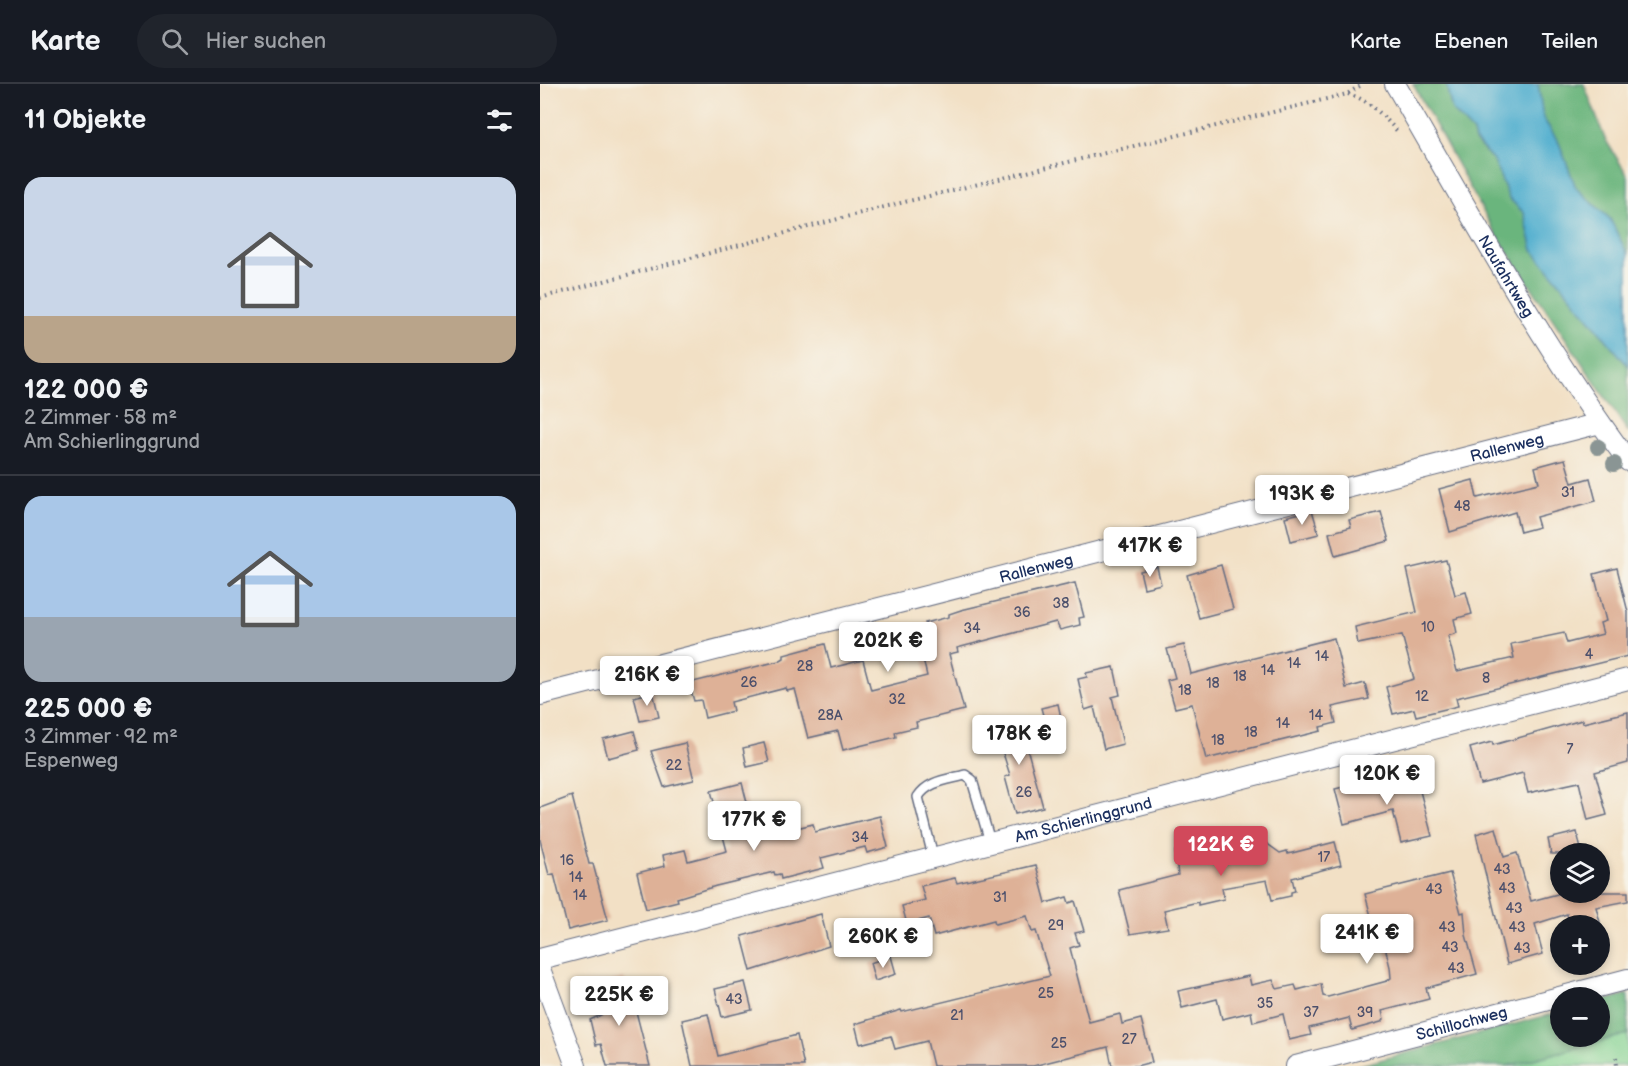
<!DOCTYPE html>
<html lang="de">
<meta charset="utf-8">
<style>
:root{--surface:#171b24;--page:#20242c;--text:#f1f3f6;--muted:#9ea1a6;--line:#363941;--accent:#d1495b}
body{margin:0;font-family:"Balsamiq Sans",sans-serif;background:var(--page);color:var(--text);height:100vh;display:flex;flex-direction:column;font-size:22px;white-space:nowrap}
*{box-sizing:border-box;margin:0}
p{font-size:20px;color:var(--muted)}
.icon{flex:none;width:33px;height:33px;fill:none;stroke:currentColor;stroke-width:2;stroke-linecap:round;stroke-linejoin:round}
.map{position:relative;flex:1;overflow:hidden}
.panel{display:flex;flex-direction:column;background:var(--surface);width:540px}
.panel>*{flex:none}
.buttons{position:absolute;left:1010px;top:759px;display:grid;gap:12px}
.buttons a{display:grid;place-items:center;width:60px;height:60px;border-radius:50%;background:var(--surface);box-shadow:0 3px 9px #0003;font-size:30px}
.price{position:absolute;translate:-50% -51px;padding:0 14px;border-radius:6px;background:#fff;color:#222;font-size:20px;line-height:39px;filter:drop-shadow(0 2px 3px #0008)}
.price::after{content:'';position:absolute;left:50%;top:36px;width:18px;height:14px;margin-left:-9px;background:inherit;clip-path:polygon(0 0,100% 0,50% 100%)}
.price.selected{background:var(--accent);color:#fff}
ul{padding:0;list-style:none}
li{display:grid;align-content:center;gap:12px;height:318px;padding:0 24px}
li+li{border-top:2px solid var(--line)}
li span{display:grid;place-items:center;height:186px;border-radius:18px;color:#555}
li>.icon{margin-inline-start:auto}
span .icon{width:108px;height:108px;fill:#fffc;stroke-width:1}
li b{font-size:26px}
h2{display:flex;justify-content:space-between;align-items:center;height:72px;padding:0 24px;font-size:26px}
header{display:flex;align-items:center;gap:36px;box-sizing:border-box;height:84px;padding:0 30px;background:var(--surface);border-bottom:2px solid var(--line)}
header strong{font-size:28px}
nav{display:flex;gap:33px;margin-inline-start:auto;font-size:21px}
.search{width:420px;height:54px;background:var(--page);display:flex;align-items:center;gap:15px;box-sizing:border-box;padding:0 21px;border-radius:33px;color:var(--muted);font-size:22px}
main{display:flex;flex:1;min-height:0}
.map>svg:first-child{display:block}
.green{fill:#83d393;stroke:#4f8178;stroke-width:1.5}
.forest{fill:#6ab57d;stroke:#42726e;stroke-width:1.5}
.water{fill:#51afcf;stroke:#366f96;stroke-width:1.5}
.building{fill:#deb197}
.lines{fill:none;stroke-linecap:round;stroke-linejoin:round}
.service-casing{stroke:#666d82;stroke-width:12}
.minor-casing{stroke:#666d82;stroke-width:22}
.path{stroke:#666d82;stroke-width:4;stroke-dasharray:1.5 4.5;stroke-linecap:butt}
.service{stroke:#fff;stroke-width:9}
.minor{stroke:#fff;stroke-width:20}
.tree{fill:#8a9594}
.labels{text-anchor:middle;stroke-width:6;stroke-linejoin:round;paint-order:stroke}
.number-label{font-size:14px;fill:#4c506c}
.street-label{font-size:16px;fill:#1b2f5e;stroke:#f7f3e8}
</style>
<header>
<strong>Karte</strong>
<div class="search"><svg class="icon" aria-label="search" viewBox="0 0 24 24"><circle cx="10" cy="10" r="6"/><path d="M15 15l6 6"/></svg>Hier suchen</div>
<nav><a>Karte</a><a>Ebenen</a><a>Teilen</a></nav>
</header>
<main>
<section class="panel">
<h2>11 Objekte<svg class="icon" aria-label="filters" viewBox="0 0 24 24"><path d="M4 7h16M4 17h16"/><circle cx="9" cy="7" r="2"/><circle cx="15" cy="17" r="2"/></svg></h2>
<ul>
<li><span style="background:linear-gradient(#c9d6e8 75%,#b9a48a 0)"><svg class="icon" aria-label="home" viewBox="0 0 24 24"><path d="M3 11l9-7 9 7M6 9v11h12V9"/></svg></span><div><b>122 000 €</b><p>2 Zimmer · 58 m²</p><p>Am Schierlinggrund</p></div></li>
<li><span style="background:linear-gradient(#a9c7e8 65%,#9aa5b1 0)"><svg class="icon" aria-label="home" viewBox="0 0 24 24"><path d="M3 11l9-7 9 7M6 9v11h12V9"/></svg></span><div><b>225 000 €</b><p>3 Zimmer · 92 m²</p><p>Espenweg</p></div></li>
</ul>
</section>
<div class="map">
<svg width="1088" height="982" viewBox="0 0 1088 982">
<rect width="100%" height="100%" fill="#f7f3e8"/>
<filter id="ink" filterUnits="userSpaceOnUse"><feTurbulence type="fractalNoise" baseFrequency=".0167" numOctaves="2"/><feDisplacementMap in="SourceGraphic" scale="12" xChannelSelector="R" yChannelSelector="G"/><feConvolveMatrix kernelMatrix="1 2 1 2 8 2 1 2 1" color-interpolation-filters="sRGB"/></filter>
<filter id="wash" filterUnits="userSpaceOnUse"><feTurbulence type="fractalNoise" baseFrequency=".008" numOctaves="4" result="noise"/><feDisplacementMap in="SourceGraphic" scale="24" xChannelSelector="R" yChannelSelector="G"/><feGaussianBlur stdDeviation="1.35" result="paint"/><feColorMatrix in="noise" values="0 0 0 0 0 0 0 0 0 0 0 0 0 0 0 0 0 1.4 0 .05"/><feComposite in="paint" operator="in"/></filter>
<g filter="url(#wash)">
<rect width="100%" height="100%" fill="#f2e0c5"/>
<path class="green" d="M1088,950v32h-121z"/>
<g class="forest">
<path d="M873,0h33l6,26 21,22 2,9 19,20 15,37 15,15 9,37 95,116v66l-134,-201z"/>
<path d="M998,0h46l21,55 23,37v79l-18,-36 -34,-31 -17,-45 -16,-25z"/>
<path d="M1088,910v40l-121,32h-150l203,-54v24h39v-34z"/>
</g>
<path class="water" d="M906,0h92l5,34 16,25 17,45 34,31 18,36v111l-95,-116 -9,-37 -15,-15 -15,-37 -19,-21 -2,-8 -21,-22z"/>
<g id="blocks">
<g class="building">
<path d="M1025,375l7,24 18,-5 6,23 -60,16 3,10 -19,5 -5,-20 -65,20 -11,-43 34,-9 4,18 62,-15 -4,-16z"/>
<path d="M772,426l7,24 -28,7 -6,-24z"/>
<path d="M841,428l8,29 -54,15 -6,-23 22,-6 -2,-7z"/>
<path d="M906,476l9,35 11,-3 6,22 -18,5 3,14 -9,3 9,35 57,-13 -3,-14 53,-11 3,10 36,-9 -3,-11 6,-2 -12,-47 23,-6 11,44v44l-172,42 2,8 -42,10 -2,-7 -21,5 -7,-27 28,-8 -12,-44 -44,9 -3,-17 62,-15 -10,-43z"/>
<path d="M681,481l12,44 -34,9 -12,-43z"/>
<path d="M617,483l4,17 -17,4 -4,-17z"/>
<path d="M535,499l9,34 -5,1 1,7 -20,5 -4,-8 -99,26 1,4 -9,2 15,56 -48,12 1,5 -22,5 1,5 -53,13 -5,-19 -30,7 -13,-49 -8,2 -1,-3 -55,14 2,9 -28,7 -4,-18 -7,1 -5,-18 90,-22 5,-3v-3l41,-11 6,24 32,-8 8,30 56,-14 -11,-47 10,-3 -1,-3 24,-6v-3l12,-4z"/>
<path d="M794,554l12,50 19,-5 4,16 -37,8 4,16 -16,4 1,4 -115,28 -14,-55 -17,4 -8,-28 8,-2 -8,-29 17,-4 7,29z"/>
<path d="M574,583l6,28 -8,2 11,47 -19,5 -10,-42 -9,3 -7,-31 9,-2 -1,-4z"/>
<path d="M113,608l6,25 -19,4 -6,-24z"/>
<path d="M518,620l4,18 -16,4 -5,-18z"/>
<path d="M1088,628v51l-33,9 12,43 -19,5 -9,-38 -51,11 -5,-20 -43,11 -10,-36 22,-6 1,3 89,-25 1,3z"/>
<path d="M481,633l9,25 -4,2 17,63 -28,7 -10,-37 5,-2 -16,-50z"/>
<path d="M94,647l5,19 -31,8 -5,-19z"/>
<path d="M145,659l9,37 -30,7 -13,-36z"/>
<path d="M224,659l5,19 -22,5 -4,-19z"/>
<path d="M876,692l16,60 -31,7 -8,-32 -49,13 -9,-35 36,-9 1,7z"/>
<path d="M202,699l14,55 57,-14 2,8 65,-16 8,31 -21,6 -2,-6 -44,11 3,10 -43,11 -1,-5 -5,1 -1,-3 -58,14 -39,12 1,3 -32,8 -9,-36 28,-7 -2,-11 22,-5 3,11 39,-10 -16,-60z"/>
<path d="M32,712l17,68h4l15,56 -40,10 -14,-56 -5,1 -9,-35v-32z"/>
<path d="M956,744l8,29 13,-4 14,48 34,-9h63v9l-32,6 5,19h-31l-3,-12 -32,10 8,30 -36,10 -31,-130z"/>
<path d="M720,747l2,9 18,13 7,-2 1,3 47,-12 6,23 -49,13 3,13 -4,1v4l-19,4 -5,-20 -45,8 2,11 -26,6v-3l-34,8 4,18 -38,6 -11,-44 59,-15 -3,-24z"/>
<path d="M1037,748l5,22h-31l-3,-15z"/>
<path d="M496,781l10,38 21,-6 2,6 6,-2 9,30 -9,2 4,12 -9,3 19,74 31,-8 2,10 19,-5 11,43 -16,4h-24l-4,-19 -75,19h-100l-6,-25 -32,8 -4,-13 -31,8 -5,-20 46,-14 1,2 148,-36 -14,-45 -4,1 -5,-16 -32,8 -1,-4 -60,16 -5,-18 -22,6 -5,-18 23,-6 -4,-14 34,-8 2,5z"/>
<path d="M910,789l11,40 3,-1 2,23 11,39 -51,14 3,11 -47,12 2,8 -3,3 -29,8 -3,-12 -40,10 2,7 -22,5 -6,-26 -30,8 -2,-10 -29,7 -5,-20 -35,9 -4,-17 71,-15 2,9 22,-5 4,9 18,-4 2,5 24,-6 2,12 5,1 59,-16 4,-3 -1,-11 -9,-37 -4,-11 -5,1 -7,-26z"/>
<path d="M281,830l8,32 -78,25 -9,-35z"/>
<path d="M351,872l5,18 -21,7 -5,-18z"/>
<path d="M84,894l3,15 4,-1 19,74h-43l-6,-22 -5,1 -6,-25 13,-6 -7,-29z"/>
<path d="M205,898l7,28 -30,7 -7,-28z"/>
<path d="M168,930l10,42 79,-21 7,31h-112l-10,-46z"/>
</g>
</g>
</g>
<g filter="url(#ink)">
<use href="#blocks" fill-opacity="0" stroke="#666d82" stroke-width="1.5"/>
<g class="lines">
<g class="service-casing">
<path id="service" d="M394,776l-16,-63c10,-16 29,-17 47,-22l7,5 19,65"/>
</g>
<g class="minor-casing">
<g id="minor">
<path id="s1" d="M855,0c74,127 145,259 233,377"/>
<path id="s2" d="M0,611l1060,-272"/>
<path id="s3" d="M0,875l1088,-280"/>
<path d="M0,885l36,97"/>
<path id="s4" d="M756,982l332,-87"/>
</g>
</g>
<g class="path">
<path d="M808,10c22,6 35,22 50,38"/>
<path d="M0,214l336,-89 471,-115 16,-10"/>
<path d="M1076,973l1,9"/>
</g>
<use href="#service" class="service"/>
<use href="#minor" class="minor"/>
</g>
<g class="tree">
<circle cx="1058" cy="363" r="8"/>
<circle cx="1074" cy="380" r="8"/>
</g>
</g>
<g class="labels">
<g class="number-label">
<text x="1028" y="413">31</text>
<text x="922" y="427">48</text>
<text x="521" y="524">38</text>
<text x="482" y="533">36</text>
<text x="888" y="548">10</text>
<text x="432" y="549">34</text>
<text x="1049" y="575">4</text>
<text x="782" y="577">14</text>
<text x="754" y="584">14</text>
<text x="265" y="587">28</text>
<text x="728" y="591">14</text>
<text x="700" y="597">18</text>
<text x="946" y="599">8</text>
<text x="209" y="603">26</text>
<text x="673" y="604">18</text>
<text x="645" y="611">18</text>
<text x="882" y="617">12</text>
<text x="357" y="620">32</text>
<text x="290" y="636">28A</text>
<text x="776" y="636">14</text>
<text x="743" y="644">14</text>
<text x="711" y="653">18</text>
<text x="678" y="661">18</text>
<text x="1030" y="670">7</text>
<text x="134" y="686">22</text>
<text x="484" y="713">26</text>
<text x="320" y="758">34</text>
<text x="784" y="778">17</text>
<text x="27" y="781">16</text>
<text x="962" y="790">43</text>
<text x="36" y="798">14</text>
<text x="967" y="809">43</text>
<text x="894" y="810">43</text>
<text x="40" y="816">14</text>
<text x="460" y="818">31</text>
<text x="974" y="829">43</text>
<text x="516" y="846">29</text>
<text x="907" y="848">43</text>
<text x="977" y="848">43</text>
<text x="910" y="868">43</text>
<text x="982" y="869">43</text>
<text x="916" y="889">43</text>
<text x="506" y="914">25</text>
<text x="194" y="920">43</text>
<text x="725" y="924">35</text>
<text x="771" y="933">37</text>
<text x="825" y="933">39</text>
<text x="417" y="936">21</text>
<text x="589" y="960">27</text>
<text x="519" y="964">25</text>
</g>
<g class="street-label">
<text dy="6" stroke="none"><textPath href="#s1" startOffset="222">Naufahrtweg</textPath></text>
<text dy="6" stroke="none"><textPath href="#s2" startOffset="998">Rallenweg</textPath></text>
<text dy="6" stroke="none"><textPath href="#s2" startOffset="512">Rallenweg</textPath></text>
<text dy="6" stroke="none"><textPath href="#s3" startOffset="561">Am Schierlinggrund</textPath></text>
<text dy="6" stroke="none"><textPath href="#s4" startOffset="171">Schillochweg</textPath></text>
</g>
</g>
</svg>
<div class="buttons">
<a><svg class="icon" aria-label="layers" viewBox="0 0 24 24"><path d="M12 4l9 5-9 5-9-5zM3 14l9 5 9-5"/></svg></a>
<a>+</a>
<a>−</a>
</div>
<b class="price" style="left:762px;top:442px">193K €</b>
<b class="price" style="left:610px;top:494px">417K €</b>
<b class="price" style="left:348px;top:589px">202K €</b>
<b class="price" style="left:107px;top:623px">216K €</b>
<b class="price" style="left:479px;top:682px">178K €</b>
<b class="price" style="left:847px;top:722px">120K €</b>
<b class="price" style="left:214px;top:768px">177K €</b>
<b class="price selected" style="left:681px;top:793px">122K €</b>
<b class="price" style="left:827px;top:881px">241K €</b>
<b class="price" style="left:343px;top:885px">260K €</b>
<b class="price" style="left:79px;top:943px">225K €</b>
</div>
</main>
